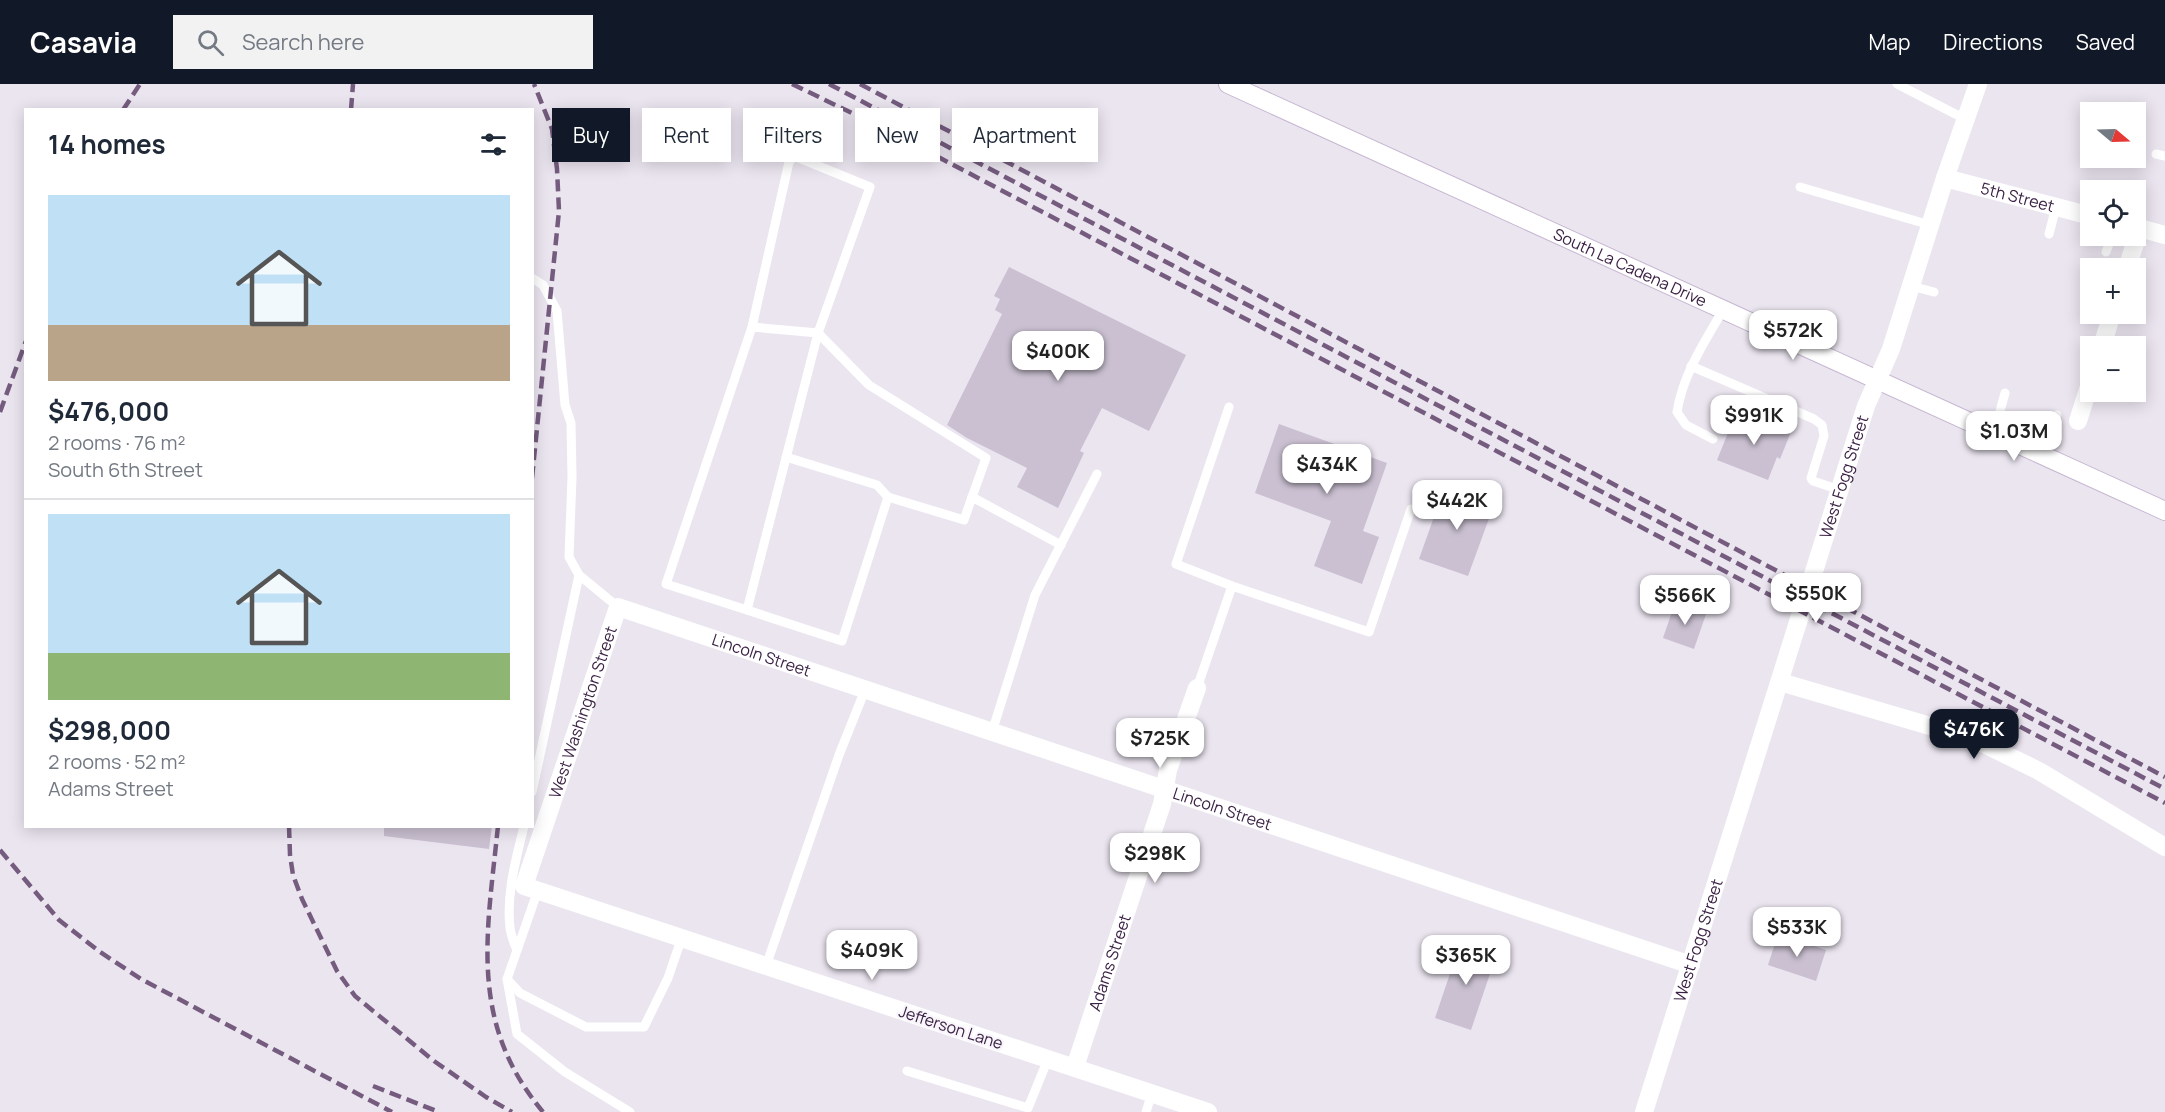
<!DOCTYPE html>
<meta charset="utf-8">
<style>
:root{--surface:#fff;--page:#f2f2f3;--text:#1f2937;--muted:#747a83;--line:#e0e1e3;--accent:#111827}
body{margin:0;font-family:Manrope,sans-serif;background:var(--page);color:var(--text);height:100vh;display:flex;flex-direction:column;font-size:22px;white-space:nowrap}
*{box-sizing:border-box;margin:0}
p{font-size:20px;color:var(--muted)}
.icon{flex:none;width:33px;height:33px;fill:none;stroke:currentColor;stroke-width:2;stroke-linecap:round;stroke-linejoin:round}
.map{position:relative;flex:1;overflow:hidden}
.details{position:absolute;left:24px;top:24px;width:510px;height:720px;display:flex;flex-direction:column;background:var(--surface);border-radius:0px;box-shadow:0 3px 15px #0003}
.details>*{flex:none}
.guide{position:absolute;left:552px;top:24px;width:570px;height:54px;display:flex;gap:12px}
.needle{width:39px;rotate:109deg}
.controls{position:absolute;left:2080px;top:18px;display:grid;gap:12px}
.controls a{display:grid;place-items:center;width:66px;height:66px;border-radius:0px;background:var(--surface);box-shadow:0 3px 15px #0003;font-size:30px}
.price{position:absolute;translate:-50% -51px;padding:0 14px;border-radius:12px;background:#fff;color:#222;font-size:20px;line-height:39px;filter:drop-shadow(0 2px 3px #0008)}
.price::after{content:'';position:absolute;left:50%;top:36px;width:18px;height:14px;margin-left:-9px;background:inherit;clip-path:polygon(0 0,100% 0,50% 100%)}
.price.active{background:var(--accent);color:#fff}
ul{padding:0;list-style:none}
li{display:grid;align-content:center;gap:12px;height:318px;padding:0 24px}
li+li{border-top:2px solid var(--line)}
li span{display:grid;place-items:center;height:186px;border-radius:0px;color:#555}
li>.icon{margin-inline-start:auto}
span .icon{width:108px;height:108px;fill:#fffc;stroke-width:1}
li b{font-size:26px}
h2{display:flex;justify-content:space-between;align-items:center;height:72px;padding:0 24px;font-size:26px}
.tag{padding:0 21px;border-radius:0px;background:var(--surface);box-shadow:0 3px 15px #0003;font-size:21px;line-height:54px}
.tag.active{background:var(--accent);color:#fff}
header{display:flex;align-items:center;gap:36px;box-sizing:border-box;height:84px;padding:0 30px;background:var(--accent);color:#fff}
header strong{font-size:28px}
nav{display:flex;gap:33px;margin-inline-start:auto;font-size:21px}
.search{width:420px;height:54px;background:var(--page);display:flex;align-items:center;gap:15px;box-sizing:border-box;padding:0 21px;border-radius:0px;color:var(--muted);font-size:22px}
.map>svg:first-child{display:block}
.building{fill:#cac0d1}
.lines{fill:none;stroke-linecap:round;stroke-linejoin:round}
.secondary-casing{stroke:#c7b7d1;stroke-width:20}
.lane{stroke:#fff;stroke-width:9}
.street{stroke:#fff;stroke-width:18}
.secondary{stroke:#fff;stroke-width:18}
.rail{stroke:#755c7f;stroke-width:4.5;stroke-dasharray:12 6;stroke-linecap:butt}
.labels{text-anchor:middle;stroke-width:4.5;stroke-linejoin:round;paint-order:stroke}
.street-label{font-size:16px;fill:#3a2144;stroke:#f9f6fb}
</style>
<header>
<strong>Casavia</strong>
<div class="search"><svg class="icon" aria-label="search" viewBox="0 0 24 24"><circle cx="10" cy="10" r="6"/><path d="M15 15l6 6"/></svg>Search here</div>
<nav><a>Map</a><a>Directions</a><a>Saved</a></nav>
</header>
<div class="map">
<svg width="2165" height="1028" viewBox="0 0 2165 1028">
<rect width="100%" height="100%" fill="#ebe5f0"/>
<g class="building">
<path d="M1009,183l177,88 -37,76 -47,-23 -22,43 4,2 -26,55 -41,-21 10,-19 -60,-30 -20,-13 55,-111 -7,-4 5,-11 -6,-3z"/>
<path d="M1740,328l51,20 -11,27 -3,-2 -9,23 -51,-20 17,-42 3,2z"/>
<path d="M1279,340l108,39 -24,68 16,6 -17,47 -48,-18 17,-45 -76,-28z"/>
<path d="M1452,402l43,16 -27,74 -49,-17 20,-56 6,3z"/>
<path d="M1675,519l31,11 -12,35 -31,-11z"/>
<path d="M384,742h108l-3,23 -105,-13z"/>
<path d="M1778,850l48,16 -10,31 -48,-16z"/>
<path d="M1461,857l36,12 -26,77 -36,-12z"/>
</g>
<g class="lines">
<g class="secondary-casing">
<g id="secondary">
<path id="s5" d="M1228,0l937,427"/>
</g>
</g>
<g class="lane">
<path d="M1897,0l68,35"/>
<path d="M2156,70l9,2"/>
<path d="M1800,103l130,38"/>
<path d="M2049,150l7,-27"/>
<path d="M2106,168l6,-16"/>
<path d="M532,194l11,7 14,26 8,94 6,18 1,54 -3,80 10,18 39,32"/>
<path d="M1911,202l23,6"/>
<path d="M752,243l-86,257 81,26 71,-277 -66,-6 37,-165 5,-6 76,31 -52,146 51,52 117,73 -14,39 89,48"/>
<path d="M1691,282l123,53 8,6 2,11 -13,42 2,3 27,9"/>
<path d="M1229,323l-53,157 56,22"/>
<path d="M1994,349l11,-40"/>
<path d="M1713,355l-27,-14 -9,-13c6,-38 27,-69 46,-102"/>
<path d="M2044,372l13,-41"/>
<path d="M786,373l91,28 11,12"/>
<path d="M747,526l95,31 46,-144 76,23 8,-23"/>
<path d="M1197,604l35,-102 137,46 42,-123"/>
<path d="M992,648l43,-137 62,-121"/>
<path d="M532,708l47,-217"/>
<path d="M538,806l-31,89 13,14 66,34h58l24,-49 14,-41"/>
<path d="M517,866c-3,-7 -6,-15 -7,-22 -4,-34 6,-69 14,-102"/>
<path d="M766,882l73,-211 26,-65"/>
<path d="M507,895l10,55 48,38 65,40"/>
<path d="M907,987l121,37 20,-49"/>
<path d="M1146,1028l6,-19"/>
</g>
<g class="street">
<path id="s1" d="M1945,94l146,38"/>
<path d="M2136,143l29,8"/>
<path d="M2127,184l13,-40"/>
<path d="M2102,262l10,-32"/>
<path d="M2078,337l13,-41"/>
<path d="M1780,598l167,49 37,13 55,27 126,76"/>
<path id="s2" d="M1075,983l87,-263 6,-34 29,-82"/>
<path id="s3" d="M1208,1028l-684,-226 94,-279 1073,358"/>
<path id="s4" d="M1644,1028l222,-706 25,-57 54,-171 33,-94"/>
</g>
<use href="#secondary" class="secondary"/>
<g class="rail">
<path d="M792,0l93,45 1280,674"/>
<path d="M829,0l1336,705"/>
<path d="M860,0l1305,693"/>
<path d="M123,26l17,-26"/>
<path d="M351,26l2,-26"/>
<path d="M0,328l26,-71"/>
<path d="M532,394l27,-267 -2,-42 -5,-40 -18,-45"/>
<path d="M289,742l1,29 3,20 9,24 35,72 18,25 79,65 52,36 26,15"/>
<path d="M498,742c-11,108 -30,196 45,286"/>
<path d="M0,766l59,70 41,32 41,27 251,133"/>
<path d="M373,1002l66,26"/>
</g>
</g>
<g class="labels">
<g class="street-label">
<text dy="6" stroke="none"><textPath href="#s1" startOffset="75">5th Street</textPath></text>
<text dy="6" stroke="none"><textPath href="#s5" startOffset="442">South La Cadena Drive</textPath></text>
<text dy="6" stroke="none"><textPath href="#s4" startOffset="666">West Fogg Street</textPath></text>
<text dy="6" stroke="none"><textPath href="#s3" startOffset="1166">Lincoln Street</textPath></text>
<text dy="6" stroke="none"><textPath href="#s3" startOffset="904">West Washington Street</textPath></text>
<text dy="6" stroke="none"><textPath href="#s3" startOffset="1652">Lincoln Street</textPath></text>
<text dy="6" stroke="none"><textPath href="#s4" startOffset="180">West Fogg Street</textPath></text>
<text dy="6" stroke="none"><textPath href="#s2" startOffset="110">Adams Street</textPath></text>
<text transform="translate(951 943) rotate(18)" y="6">Jefferson Lane</text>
</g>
</g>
</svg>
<div class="controls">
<a><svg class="needle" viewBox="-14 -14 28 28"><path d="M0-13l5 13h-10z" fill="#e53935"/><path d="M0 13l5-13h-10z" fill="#747a83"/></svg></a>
<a><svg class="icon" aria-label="locate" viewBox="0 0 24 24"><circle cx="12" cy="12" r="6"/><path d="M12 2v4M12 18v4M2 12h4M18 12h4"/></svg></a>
<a>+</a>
<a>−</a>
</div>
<b class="price" style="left:1793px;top:277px">$572K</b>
<b class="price" style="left:1058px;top:298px">$400K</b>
<b class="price" style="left:1754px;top:362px">$991K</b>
<b class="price" style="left:2014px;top:378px">$1.03M</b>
<b class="price" style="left:1327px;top:411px">$434K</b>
<b class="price" style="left:1457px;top:447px">$442K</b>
<b class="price" style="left:1816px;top:540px">$550K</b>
<b class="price" style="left:1685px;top:542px">$566K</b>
<b class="price active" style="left:1974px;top:676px">$476K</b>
<b class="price" style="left:1160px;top:685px">$725K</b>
<b class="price" style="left:1155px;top:800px">$298K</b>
<b class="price" style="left:1797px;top:874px">$533K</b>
<b class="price" style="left:872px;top:897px">$409K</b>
<b class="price" style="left:1466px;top:902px">$365K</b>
<div class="guide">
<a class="tag active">Buy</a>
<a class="tag">Rent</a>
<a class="tag">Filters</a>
<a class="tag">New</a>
<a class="tag">Apartment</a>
</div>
<section class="details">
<h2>14 homes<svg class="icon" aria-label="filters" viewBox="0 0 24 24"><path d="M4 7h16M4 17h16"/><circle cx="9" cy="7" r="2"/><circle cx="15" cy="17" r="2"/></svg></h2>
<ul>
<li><span style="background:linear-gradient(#bfe0f5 70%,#b9a48a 0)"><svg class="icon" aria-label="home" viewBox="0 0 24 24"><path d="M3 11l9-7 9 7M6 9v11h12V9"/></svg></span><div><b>$476,000</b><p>2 rooms · 76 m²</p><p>South 6th Street</p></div></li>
<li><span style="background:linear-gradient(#bfe0f5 75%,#8fb573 0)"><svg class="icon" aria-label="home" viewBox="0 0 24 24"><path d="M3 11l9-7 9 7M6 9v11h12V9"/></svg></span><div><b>$298,000</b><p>2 rooms · 52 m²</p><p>Adams Street</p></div></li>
</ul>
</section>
</div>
